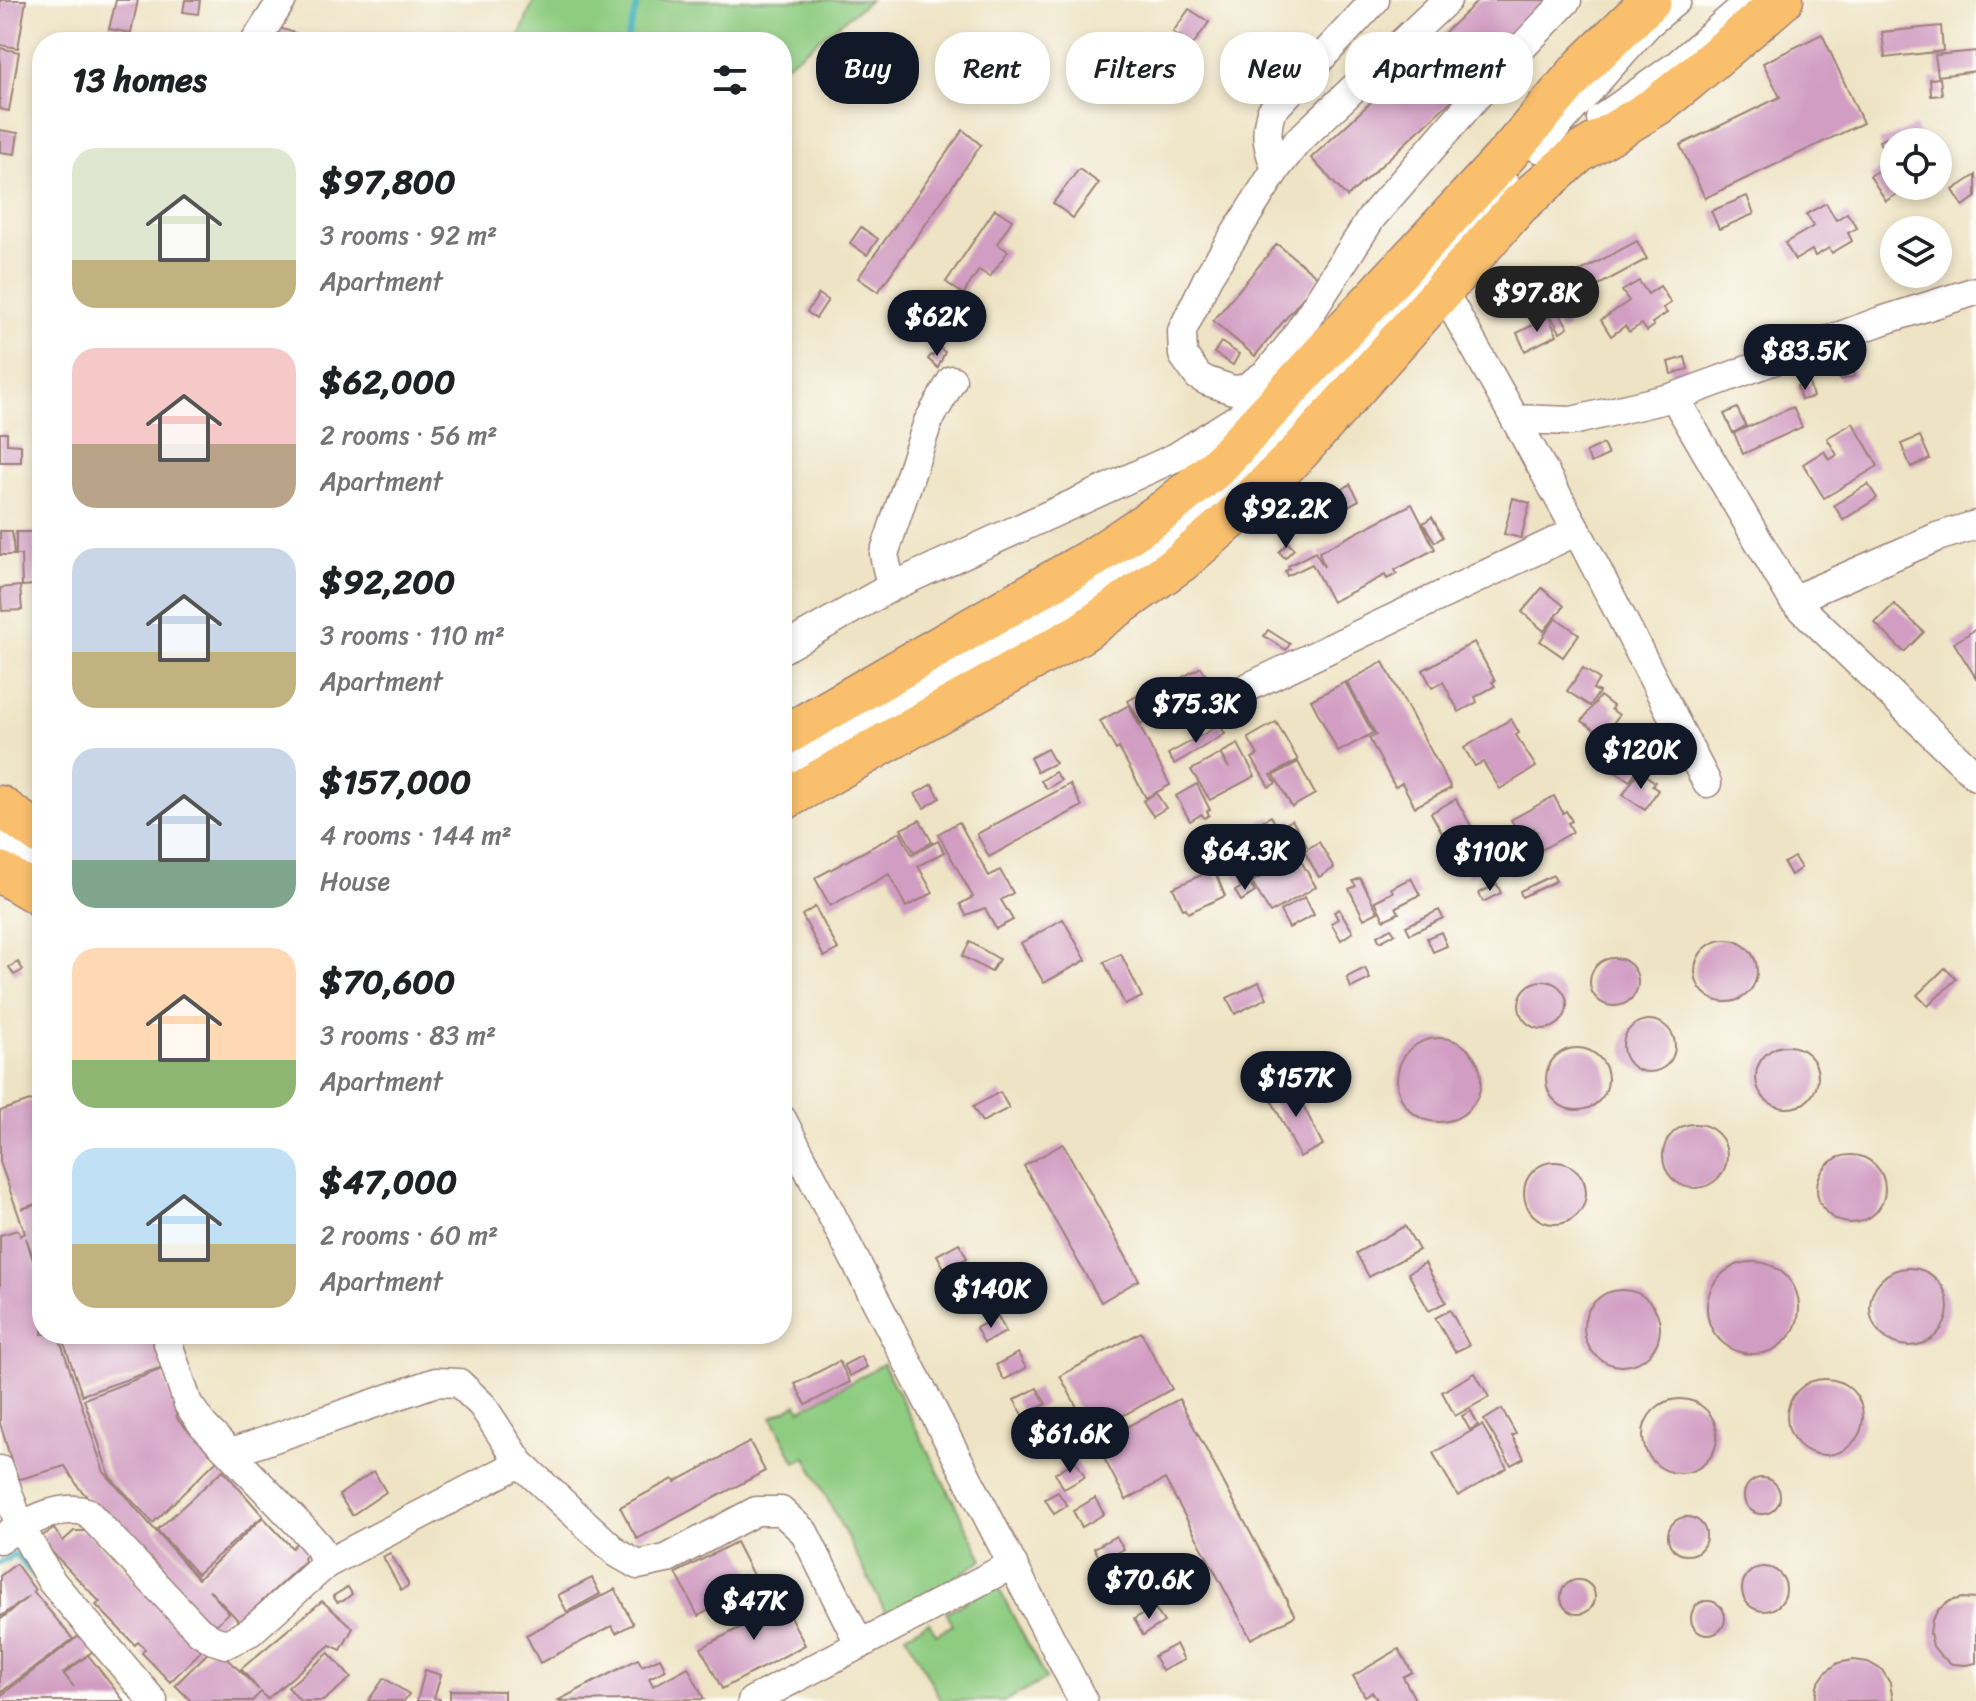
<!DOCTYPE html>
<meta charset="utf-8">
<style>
:root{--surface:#fff;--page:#f6f6f6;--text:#202124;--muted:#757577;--accent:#111827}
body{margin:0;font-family:Sriracha,sans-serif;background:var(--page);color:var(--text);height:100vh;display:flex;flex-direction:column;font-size:30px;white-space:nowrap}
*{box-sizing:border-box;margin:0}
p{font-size:26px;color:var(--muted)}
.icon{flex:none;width:44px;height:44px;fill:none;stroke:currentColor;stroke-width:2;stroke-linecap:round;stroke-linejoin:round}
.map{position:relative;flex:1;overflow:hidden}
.sheet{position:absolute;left:32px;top:32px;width:760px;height:1312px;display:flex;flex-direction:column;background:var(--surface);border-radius:32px;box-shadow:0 4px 12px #0003}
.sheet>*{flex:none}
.top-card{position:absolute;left:816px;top:32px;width:760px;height:72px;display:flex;gap:16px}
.buttons{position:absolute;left:1880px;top:128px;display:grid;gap:16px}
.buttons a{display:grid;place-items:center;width:72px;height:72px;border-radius:50%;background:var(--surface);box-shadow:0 4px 12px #0003;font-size:40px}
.price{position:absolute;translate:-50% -68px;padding:0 18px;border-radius:28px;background:var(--accent);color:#fff;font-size:26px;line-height:52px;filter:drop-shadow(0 2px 4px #0008)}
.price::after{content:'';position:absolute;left:50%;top:48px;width:24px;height:18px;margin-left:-12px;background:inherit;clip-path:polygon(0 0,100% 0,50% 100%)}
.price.selected{background:#222;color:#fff}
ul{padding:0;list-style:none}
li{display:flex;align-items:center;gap:24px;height:200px;padding:0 40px}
li span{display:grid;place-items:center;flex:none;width:224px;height:160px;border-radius:24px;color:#555}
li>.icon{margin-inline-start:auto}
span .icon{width:96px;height:96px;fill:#fffc;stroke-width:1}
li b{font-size:34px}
h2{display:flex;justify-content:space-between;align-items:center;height:96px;padding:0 40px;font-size:34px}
.chip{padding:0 28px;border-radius:32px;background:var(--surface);box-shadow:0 4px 12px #0003;font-size:28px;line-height:72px}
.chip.selected{background:var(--accent);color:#fff}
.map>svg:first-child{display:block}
.green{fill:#8ecc81;stroke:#6c7656;stroke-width:2}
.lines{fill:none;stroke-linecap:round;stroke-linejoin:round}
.stream{stroke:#40afbb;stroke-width:6}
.building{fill:#d19dc2}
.minor-casing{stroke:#9c8178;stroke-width:31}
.highway-casing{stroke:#9c8178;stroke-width:43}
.minor{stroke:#fff;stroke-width:28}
.highway{stroke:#f9bf6d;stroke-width:40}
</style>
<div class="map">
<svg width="1976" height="1701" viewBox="0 0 1976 1701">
<rect width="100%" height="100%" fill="#fdfcf7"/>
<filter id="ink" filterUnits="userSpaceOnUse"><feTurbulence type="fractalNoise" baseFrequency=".0125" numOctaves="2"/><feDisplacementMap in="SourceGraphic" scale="16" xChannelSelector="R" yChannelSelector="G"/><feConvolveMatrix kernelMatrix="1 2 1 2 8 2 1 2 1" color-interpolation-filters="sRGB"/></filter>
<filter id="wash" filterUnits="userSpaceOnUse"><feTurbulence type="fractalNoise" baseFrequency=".006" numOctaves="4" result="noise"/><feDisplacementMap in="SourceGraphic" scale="32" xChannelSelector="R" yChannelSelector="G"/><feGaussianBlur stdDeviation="1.8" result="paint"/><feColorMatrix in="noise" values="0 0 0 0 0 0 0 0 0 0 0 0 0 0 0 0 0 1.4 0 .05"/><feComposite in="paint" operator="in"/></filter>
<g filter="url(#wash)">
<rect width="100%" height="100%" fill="#eee3c4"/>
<g class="green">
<path d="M534,0h336l-88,68v-26h-265z"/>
<path d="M883,1364l100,195 -93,62 -84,-164 -11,5 -23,-45 25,-13 4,6z"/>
<path d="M997,1585l49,94 -41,22h-64l-35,-66 23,-13 7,12 17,-9 -7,-13z"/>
</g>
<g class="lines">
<g class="stream">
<path d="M626,42l13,-42"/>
<path d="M0,1563l15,-9 20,23"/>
</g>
</g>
<g id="blocks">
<g class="building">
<path d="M0,0h26l-8,48 -18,-3z"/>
<path d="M116,0h22l-7,33 -22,-4z"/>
<path d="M185,0h15l-2,14 -15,-2z"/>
<path d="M1479,0h78l-77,74 -38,-39z"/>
<path d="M1189,9l20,13 -16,23 -20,-13z"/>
<path d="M274,26l35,12 -2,4h-38z"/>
<path d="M1941,26l2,25 -58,7 -3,-26z"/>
<path d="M1822,34l41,89 -158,75 -25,-53 100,-48 -17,-34z"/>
<path d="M0,48l19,4 -10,59 -9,-2z"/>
<path d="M1429,48l37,39 -119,110 -36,-39z"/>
<path d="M1976,51v20l-38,5 -3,-21z"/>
<path d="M1940,78l2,17 -11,1 -1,-17z"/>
<path d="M1915,126l7,16h-28v16l-7,3 -8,-20z"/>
<path d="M0,130l18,3 -3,21 -15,-2z"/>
<path d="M963,130l18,15 -103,147 -20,-14z"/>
<path d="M1894,161v25h16l-24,15 -16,-25z"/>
<path d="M1079,169l20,14 -26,35 -20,-15z"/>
<path d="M1976,175v22l-13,9 -10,-16z"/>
<path d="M1747,196l7,18 -35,15 -8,-18z"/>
<path d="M1826,203l10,17 11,-7 10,15 -9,5 4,8 -20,12 -3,-5 -14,8 -3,-6 -17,10 -10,-17 29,-17 -8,-12z"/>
<path d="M995,209l17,11 -15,24 11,7 -18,26 -11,-7 -16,24 -17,-12z"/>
<path d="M861,227l17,12 -11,16 -17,-12z"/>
<path d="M1637,241l10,18 -89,48 -8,-15 6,-3 -4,-8 10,-6 2,5z"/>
<path d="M1277,244l42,34 -64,78 -42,-35z"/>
<path d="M1639,281l9,13 12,-8 11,17 -8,5 4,5 -15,10 2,3 -7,5 -5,-7 -13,8 -4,-6 -14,10 -10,-16 28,-19 -7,-10z"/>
<path d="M819,294l9,6 -12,18 -9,-6z"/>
<path d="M1559,312l9,15 -8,5 -9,-16z"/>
<path d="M1549,317l8,18 -32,16 -8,-18z"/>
<path d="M1221,342l18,12 -6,11 -19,-12z"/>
<path d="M939,348l6,4 -7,16 -10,-9 3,-4 2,1z"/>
<path d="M1685,357l3,12 -17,5 -3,-12z"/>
<path d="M1851,364l4,12 -15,4 -3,-12z"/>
<path d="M1809,383l4,14 -12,3 -4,-14z"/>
<path d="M1793,407l9,20 -59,27 -9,-21z"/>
<path d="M1737,408l9,18 -13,7 -9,-19z"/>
<path d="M1853,423l25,43 -54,32 -21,-34 21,-13 5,9 8,-5 -10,-17z"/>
<path d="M0,433h7v11l14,1v17h-21z"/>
<path d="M1920,436l10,23 -19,8 -10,-23z"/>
<path d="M1603,444l5,11 -17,8 -5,-11z"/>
<path d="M1350,484l9,16 -22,12 -7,-13z"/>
<path d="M1868,484l9,14 -34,22 -9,-15z"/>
<path d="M1513,498l17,5 -9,35 -17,-4z"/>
<path d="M1412,504l23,45 -40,21 2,4 -10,5 -2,-4 -53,27 -20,-38 -25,12 -2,-5 4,-2 -1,-3 27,-14 9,15 -5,-15z"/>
<path d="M1432,517l11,20 -8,5 -12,-19z"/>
<path d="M0,531h12l2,24h-14z"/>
<path d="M16,532h19v53l-13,1 -1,-31h-5z"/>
<path d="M1288,543l6,6 -9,9 -6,-6z"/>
<path d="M20,586l2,24 -20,1 -2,-23z"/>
<path d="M1542,588l22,18 -20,25 -22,-19z"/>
<path d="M1894,604l30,28 -20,20 -29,-29z"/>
<path d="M1556,618l23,16 -16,23 -23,-16z"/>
<path d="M1976,629v49l-22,-35z"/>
<path d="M1268,630l22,14 -4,6 -22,-14z"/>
<path d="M1474,642l21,39 -3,1 3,4 -20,11 2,5 -18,10 -16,-30 -11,6 -9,-18z"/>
<path d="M1383,662l68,126 -36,19 -13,-24 -7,4 -26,-49 7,-3 -29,-53z"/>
<path d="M1201,667l14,24 -43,24 -13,-25z"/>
<path d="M1583,668l16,11 -6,10 6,3 -9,14 -23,-15z"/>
<path d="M1345,682l28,51 -35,19 -27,-52z"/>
<path d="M1145,691l13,23 -17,10 -13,-23z"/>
<path d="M1600,696l13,10 -2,3 8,6 -15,21 -22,-15z"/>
<path d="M1129,705l41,80 -24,13 -27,-50 -3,2 -16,-29z"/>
<path d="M1511,719l8,14 -3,2 20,32 -36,22 -17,-27 -8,4 -11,-18z"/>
<path d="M1276,722l22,38 -27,15 5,8 -7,4 -17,-29 6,-3 -10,-17z"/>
<path d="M1220,725l5,9 -51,30 -6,-10z"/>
<path d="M1623,742l15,10 -3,5 7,5 -12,19 -23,-15 7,-16 3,2z"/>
<path d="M1238,744l17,32 -45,24 -19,-30 29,-16 9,14 -8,-15z"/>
<path d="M1047,749l8,14 -18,9 -7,-14z"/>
<path d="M1298,762l17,32 -23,13 -18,-32z"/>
<path d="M1639,771l16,11 -3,4 6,4 -13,20 -22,-15z"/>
<path d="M1055,772l6,8 -14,9 -6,-8z"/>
<path d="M932,784l8,14 -16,10 -9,-14z"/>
<path d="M1070,784l12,22 -93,51 -12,-23z"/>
<path d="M1197,784l13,26 -3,1 2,4 -5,3 -2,-4 -12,7 -14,-25z"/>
<path d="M1156,793l10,15 -13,8 -10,-15z"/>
<path d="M1554,796l9,17 3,-2 6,10 -4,2 5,9 -43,24 -9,-15 16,-9 -3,-4 -14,8 -9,-16z"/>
<path d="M1456,799l18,32 -25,14 -18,-32z"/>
<path d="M1271,816l22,39 -53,31 -23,-40z"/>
<path d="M920,820l12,22 -18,10 -13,-23z"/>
<path d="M1292,820l15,26 -8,5 -15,-26z"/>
<path d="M959,822l30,54 11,-6 13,23 -12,7 12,20 -17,9 -11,-21 -19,7 -6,-11 13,-7 -35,-63z"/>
<path d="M900,832l12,23 26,-14 6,11 -26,14 15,27 -27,14 -17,-33 -59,32 -15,-28z"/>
<path d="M1477,840l11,18 -4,3 3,4 -18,12 -14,-23z"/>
<path d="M1319,842l15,26 -15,9 -15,-26z"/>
<path d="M1298,856l18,31 -46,26 -18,-31z"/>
<path d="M1794,857l7,11 -10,7 -7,-12z"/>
<path d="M1214,869l11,27 -37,17 -2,-5 -3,1 -10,-21z"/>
<path d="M1553,875l3,6 -34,16 -2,-6z"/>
<path d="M1360,878l18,34 -14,7 -15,-30 7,-3 -3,-5z"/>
<path d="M1411,878l9,17 -24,12 3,6 -15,7 -9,-19 18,-9 -2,-4z"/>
<path d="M1249,883l6,9 -14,9 -6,-10z"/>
<path d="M1497,884l4,9 -18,9 -4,-9z"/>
<path d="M1305,897l9,18 -25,13 -9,-17z"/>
<path d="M815,907l23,42 -14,8 -22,-42z"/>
<path d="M1339,909l14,23 -12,8 -10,-17 7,-4 -4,-7z"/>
<path d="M1439,910l4,8 -33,16 -4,-8z"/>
<path d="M1063,919l23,41 -42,23 -23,-40z"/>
<path d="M1391,928l4,6 -15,8 -3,-6z"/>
<path d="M1441,932l6,14 -14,6 -6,-14z"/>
<circle cx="1726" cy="971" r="31"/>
<path d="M970,942l29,17 -8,13 -29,-16z"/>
<path d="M1121,954l21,43 -17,8 -21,-43z"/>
<circle cx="1614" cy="982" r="24"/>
<path d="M18,962l5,8 -9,5 -5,-8z"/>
<path d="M1365,968l5,11 -19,9 -4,-11z"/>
<path d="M1945,968l11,11 -28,27 -11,-11z"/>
<circle cx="1543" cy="1005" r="24"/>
<path d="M1259,982l8,16 -32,16 -8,-16z"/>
<circle cx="1649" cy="1046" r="26"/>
<circle cx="1439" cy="1080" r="42"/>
<circle cx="1787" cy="1077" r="31"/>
<circle cx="1577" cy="1079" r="31"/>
<path d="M1291,1081l32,64 -23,12 -32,-64z"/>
<path d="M1000,1092l9,16 -27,14 -9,-15z"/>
<path d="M42,1097v105l-21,7 21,-6v79l-16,-44 16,50v46h16l46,138 94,107 65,-62 29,31 9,-11 7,16 -4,4 1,4 -65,61 -31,-32 20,23 -19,17 -131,-142 -14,-22 -48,14 -17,-57v-188l18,-5 2,6 5,-3 -25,-71v-51z"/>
<circle cx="1695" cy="1156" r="32"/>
<path d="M1063,1144l76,136 -38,22 -77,-136z"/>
<circle cx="1851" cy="1189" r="34"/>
<circle cx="1555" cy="1193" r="31"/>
<path d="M1405,1226l14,24 -50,27 -13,-24z"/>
<path d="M959,1243l8,15 -22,12 -8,-15z"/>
<circle cx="1753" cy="1308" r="46"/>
<path d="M1425,1263l21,39 -17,9 -21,-38z"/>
<circle cx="1909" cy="1307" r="39"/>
<path d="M978,1279l8,15 -22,13 -8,-15z"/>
<circle cx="1622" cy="1328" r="38"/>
<path d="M1450,1310l19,35 -14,7 -20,-34z"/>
<path d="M998,1316l8,16 -22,11 -8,-15z"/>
<path d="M1141,1332l31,57 -81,44 -31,-57z"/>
<path d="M61,1334h94l11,32 -84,29z"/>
<path d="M1018,1353l8,15 -22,12 -8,-15z"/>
<path d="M861,1356l6,11 -17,9 -6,-11z"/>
<path d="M839,1361l11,21 -44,23 -11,-21z"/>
<path d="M162,1369l16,51 39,40 -64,63 -43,-46 -26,-78z"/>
<path d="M1475,1373l14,24 -34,19 -13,-24z"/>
<circle cx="1825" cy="1417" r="38"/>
<path d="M1037,1388l9,16 -22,12 -10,-16z"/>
<circle cx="1680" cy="1436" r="37"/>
<path d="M1179,1399l116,217 -44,23 -86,-160 -39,21 -30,-57z"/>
<path d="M1502,1409l14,25 -4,2 12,22 -13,7 -27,-45z"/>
<path d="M1471,1411l7,14 -8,5 -8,-14z"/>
<path d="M1482,1425l25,43 -49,28 -25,-43z"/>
<path d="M1057,1426l8,16 -22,12 -9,-17z"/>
<path d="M750,1442l15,29 -128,68 -17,-32 53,-28 2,3z"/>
<path d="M1076,1461l9,16 -21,12 -9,-16z"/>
<path d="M223,1470l40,46 -66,58 -40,-44z"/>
<path d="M374,1471l12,21 -34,23 -13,-20z"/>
<circle cx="1762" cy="1496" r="18"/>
<path d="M1058,1492l9,14 -13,8 -9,-15z"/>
<path d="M1095,1498l9,16 -22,13 -9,-16z"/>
<circle cx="1687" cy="1536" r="19"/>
<path d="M54,1529l9,12 11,-10h12l116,119 -32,32 -28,-29 3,-4 -7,-7 -3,3 -39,-40 4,-3 -48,-50 -10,-16z"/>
<path d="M1116,1536l8,13 -22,13 -8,-14z"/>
<path d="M736,1542l22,43 -60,31 -22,-43z"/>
<path d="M390,1553l18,30v3l-7,4 -18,-33z"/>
<path d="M16,1564l19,26 -2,1 40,48 -73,54v-73l29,-24 -29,21v-41z"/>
<circle cx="1764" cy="1589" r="22"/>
<path d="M1134,1571l9,15 -22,13 -8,-16z"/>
<path d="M592,1578l8,16 -33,18 -9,-17z"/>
<circle cx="1578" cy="1597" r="17"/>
<path d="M348,1587l4,7 -9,7 -6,1 -4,-6z"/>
<path d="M615,1589l18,35 -17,9 -4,-7 -72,37 -14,-28z"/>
<path d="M778,1593l27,52 -83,44 -21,-41 40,-21 -6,-11z"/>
<path d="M1962,1598l14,1v64l-10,2 -14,-1 -11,-8 -8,-10 -3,-13 2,-13 7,-11 11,-8z"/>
<path d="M322,1601l31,27 -12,22 -11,-5 -63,54 -6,-7 -9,9h-61l-16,-16 40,-39 44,44 -18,-21z"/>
<circle cx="1708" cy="1618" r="17"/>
<path d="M1154,1607l10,15 -21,13 -9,-16z"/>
<path d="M84,1632l13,16 -34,25 11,14 -10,-13 24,-19 36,46h-124v-5z"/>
<path d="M1176,1644l8,16 -22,11 -8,-15z"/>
<path d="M1399,1649l13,23 -9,5 13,24h-38l-6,-9 -7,4 -12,-20z"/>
<path d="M329,1653l22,25 -28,23h-23l-12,-14z"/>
<path d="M660,1658l6,12 -17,8 4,8 35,-19 16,32 -147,2 81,-42 4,7z"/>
<path d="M1853,1660l15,2 14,8 8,13 3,18h-78l2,-16 9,-13 12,-9z"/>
<path d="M425,1670l16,5 -7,23 6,1v2h-23z"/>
<path d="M384,1678l25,16 -5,7h-36z"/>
<path d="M450,1690l54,1v10h-54z"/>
</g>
</g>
</g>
<g filter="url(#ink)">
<use href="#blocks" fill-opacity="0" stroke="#9c8178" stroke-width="2"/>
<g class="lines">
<g class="minor-casing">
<g id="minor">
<path d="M1447,0l-150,142 -21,27 -68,108 -26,54 1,24 15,21 9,5 26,9 11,-1 23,-16 25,-31 80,-125 117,-135 78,-82"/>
<path d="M255,42l27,-42"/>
<path d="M1601,119l76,-54 74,-65"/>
<path d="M1538,148l110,-124 29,-24"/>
<path d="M1276,169c-8,-21 -12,-34 -5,-57l104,-112"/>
<path d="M1442,289l73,130 57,2 102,-24 207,-76 95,-30"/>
<path d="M1674,397l119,203 183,176"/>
<path d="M1515,419l62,112 130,252"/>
<path d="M891,587l-7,-33 44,-132 24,-42"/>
<path d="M1793,600l144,-63 39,-12"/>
<path d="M782,649l109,-62 285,-130 88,-56"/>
<path d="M1236,693l341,-162"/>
<path d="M782,768l329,-186 58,-43 89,-79 247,-275"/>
<path d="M0,843l42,25"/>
<path d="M782,1119l301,582"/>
<path d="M165,1334l23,70 15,21 102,106 14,16 7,17"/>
<path d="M231,1453l205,-71 23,1 23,22 38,58 97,90 21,12 28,-6 90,-48h25l23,21 56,113"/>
<path d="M0,1470l20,56 32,56 101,119"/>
<path d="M0,1539c23,-15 59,-36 87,-27l112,119 14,9 13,4 24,-12 76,-68 194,-101"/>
<path d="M752,1701l261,-137"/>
</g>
</g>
<g class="highway-casing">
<g id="highway">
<path d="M782,737l314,-181 70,-47 51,-42 286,-308 80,-93 68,-66"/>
<path d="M782,801l299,-168 100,-71 50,-43 69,-68 219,-246 60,-52 77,-47 33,-26 94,-80"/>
<path d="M0,806l42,30"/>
<path d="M0,872l42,25"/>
</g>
</g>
<use href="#minor" class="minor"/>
<use href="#highway" class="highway"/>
</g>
</g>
</svg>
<div class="buttons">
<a><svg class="icon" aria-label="locate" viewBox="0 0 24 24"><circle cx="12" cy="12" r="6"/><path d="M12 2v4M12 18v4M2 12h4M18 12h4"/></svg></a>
<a><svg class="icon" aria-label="layers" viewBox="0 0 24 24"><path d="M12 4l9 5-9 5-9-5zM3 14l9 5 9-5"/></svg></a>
</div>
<b class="price selected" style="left:1537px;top:334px">$97.8K</b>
<b class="price" style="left:937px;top:358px">$62K</b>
<b class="price" style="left:1805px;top:392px">$83.5K</b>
<b class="price" style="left:1286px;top:550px">$92.2K</b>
<b class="price" style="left:1196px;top:745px">$75.3K</b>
<b class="price" style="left:1641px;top:791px">$120K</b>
<b class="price" style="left:1245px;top:892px">$64.3K</b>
<b class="price" style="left:1490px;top:893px">$110K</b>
<b class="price" style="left:1296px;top:1119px">$157K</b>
<b class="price" style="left:991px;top:1330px">$140K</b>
<b class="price" style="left:1070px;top:1475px">$61.6K</b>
<b class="price" style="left:1149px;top:1621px">$70.6K</b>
<b class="price" style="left:754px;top:1642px">$47K</b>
<div class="top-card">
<a class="chip selected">Buy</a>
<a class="chip">Rent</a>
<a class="chip">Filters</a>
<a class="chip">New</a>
<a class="chip">Apartment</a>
</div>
<section class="sheet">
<h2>13 homes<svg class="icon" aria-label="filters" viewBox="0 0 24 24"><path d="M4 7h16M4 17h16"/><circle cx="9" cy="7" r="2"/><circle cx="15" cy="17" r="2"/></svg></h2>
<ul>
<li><span style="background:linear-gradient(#dfe7d0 70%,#c2b280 0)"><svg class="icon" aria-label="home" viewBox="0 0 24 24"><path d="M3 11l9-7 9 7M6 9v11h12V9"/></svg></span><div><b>$97,800</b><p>3 rooms · 92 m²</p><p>Apartment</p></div></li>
<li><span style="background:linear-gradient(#f6c9c9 60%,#b9a48a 0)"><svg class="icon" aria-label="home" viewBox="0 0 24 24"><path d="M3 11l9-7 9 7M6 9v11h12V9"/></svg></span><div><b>$62,000</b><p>2 rooms · 56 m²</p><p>Apartment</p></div></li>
<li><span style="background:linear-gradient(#c9d6e8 65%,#c2b280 0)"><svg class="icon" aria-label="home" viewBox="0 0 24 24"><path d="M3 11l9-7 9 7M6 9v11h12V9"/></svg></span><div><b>$92,200</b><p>3 rooms · 110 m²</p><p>Apartment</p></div></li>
<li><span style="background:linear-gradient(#c9d6e8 70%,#7fa58c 0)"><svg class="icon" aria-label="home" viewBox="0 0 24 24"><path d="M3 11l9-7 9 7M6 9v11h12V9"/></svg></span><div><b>$157,000</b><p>4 rooms · 144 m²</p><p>House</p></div></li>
<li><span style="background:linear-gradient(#ffd9b3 70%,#8fb573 0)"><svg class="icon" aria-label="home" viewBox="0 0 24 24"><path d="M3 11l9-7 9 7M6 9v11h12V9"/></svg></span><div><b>$70,600</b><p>3 rooms · 83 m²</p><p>Apartment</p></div></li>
<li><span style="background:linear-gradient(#bfe0f5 60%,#c2b280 0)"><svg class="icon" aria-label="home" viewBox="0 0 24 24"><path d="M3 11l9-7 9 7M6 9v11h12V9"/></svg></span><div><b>$47,000</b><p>2 rooms · 60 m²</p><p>Apartment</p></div></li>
</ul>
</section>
</div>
